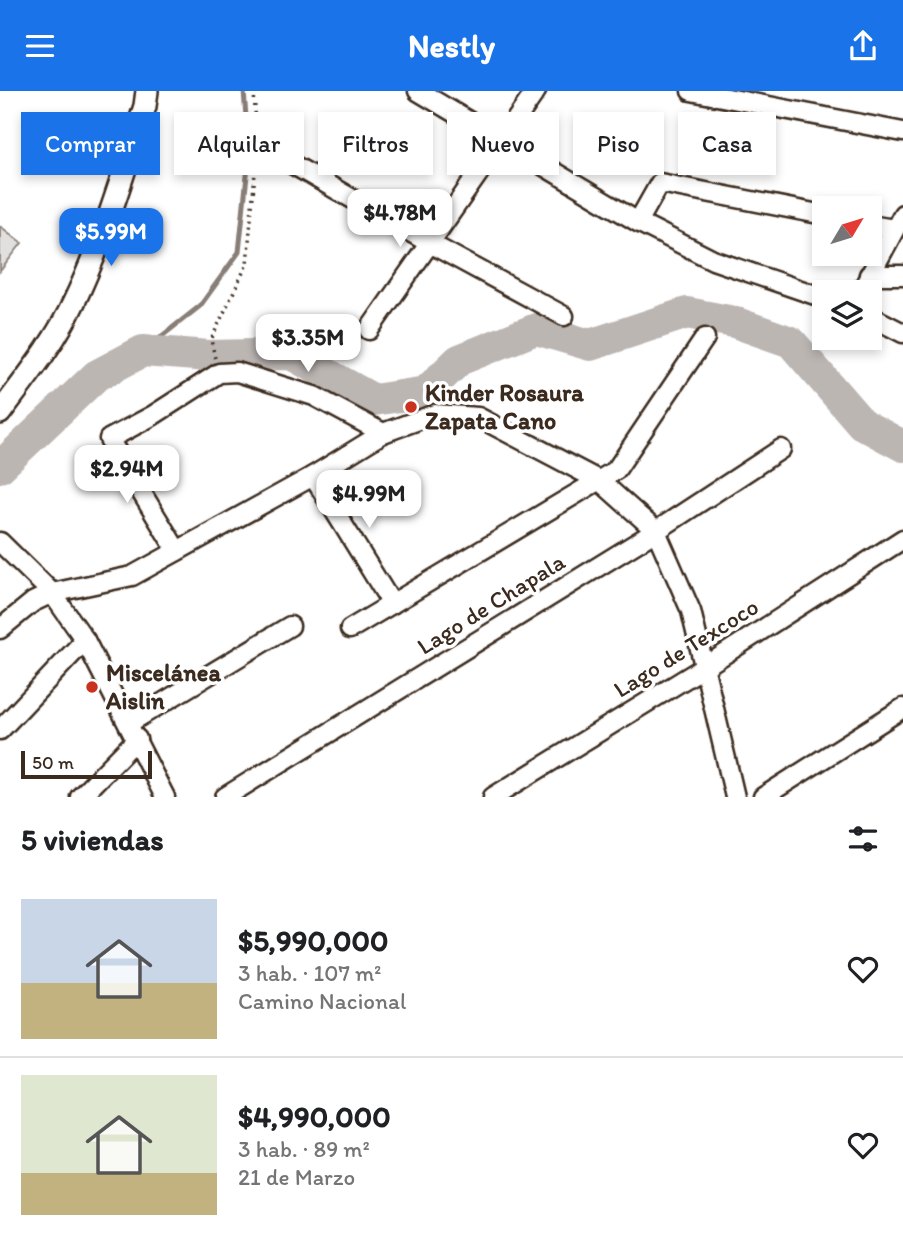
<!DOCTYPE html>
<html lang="es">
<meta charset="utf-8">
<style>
:root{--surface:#fff;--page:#f6f6f6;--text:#202124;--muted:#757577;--line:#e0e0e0;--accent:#1a73e8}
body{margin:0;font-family:Itim,sans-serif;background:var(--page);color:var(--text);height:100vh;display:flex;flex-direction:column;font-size:26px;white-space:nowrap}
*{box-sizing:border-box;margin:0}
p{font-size:23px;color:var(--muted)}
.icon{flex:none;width:38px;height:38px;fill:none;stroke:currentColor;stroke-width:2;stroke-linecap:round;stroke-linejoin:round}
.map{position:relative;height:706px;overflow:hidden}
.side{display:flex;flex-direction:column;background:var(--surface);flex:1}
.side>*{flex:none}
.top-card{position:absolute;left:21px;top:21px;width:861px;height:63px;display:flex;gap:14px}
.needle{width:46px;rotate:52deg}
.fabs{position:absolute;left:812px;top:105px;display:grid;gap:14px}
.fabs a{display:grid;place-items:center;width:70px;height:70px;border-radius:0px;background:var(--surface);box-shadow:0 4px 10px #0003;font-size:35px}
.scale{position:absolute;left:21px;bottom:18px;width:131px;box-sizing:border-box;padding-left:7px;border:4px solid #3b2a1e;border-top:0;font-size:19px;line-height:24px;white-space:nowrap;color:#3b2a1e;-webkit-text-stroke:5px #fff;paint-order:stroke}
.price{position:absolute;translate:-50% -60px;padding:0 16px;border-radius:14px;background:#fff;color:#222;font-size:23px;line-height:46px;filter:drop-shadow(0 2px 4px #0008)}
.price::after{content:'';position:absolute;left:50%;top:42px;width:21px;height:16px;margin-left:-10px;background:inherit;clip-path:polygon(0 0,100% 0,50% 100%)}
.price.selected{background:var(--accent);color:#fff}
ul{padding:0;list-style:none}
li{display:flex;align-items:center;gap:21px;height:175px;padding:0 21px}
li+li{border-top:2px solid var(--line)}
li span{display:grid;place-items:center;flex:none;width:196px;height:140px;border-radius:0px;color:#555}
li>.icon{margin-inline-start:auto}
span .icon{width:84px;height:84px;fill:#fffc;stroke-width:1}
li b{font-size:30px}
h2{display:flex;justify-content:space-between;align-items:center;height:84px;padding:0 21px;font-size:30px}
.tag{padding:0 24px;border-radius:0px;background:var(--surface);box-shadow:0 4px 10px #0003;font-size:24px;line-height:63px}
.tag.selected{background:var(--accent);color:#fff}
header{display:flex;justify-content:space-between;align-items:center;height:91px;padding:0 21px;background:var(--accent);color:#fff;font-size:32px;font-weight:800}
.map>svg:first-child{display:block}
.park{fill:#e2e0de;stroke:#8e857e;stroke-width:2}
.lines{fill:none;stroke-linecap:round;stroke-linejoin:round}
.stream{stroke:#887e77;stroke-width:5}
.river{stroke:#bcb6b3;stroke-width:32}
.minor-casing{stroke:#3b2a1e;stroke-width:23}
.tertiary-casing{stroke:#3b2a1e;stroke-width:26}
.path{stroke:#3b2a1e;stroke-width:3.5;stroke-dasharray:2 5;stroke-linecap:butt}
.minor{stroke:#fff;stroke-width:18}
.tertiary{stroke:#fff;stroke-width:21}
.poi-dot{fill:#c8321e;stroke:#fff;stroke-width:2.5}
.labels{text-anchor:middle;stroke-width:7;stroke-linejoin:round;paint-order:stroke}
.poi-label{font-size:24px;font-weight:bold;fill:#3b2a1e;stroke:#fff;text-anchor:start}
.street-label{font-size:24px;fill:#3b2a1e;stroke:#fff}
</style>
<header><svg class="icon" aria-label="menu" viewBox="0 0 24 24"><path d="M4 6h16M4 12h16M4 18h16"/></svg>Nestly<svg class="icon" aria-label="share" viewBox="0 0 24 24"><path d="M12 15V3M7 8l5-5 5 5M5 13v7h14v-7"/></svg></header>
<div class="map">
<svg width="903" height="706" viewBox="0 0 903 706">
<rect width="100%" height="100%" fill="#fff"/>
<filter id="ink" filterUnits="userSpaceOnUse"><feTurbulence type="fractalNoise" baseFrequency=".0143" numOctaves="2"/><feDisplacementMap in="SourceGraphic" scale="14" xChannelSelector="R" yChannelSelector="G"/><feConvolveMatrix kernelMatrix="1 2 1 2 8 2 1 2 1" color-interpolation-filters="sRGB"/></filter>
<g filter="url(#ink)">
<path class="park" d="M0,135l22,17 -22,28z"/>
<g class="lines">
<path class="stream" d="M143,260l57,-45 39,-54 10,-96 -5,-65"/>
<path class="river" d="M0,376l96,-91 47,-25 66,5 82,-2 83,46 52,-8 33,-32 77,-31 54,16 97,-32 47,9 57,20 71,82 41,22"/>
<g class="minor-casing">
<g id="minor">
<path d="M418,0l220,131 75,38 111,38"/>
<path d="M691,0l212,41"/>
<path d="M257,53l174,100 133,72"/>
<path d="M638,131l22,-39 164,32"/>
<path d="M870,134l24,4"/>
<path d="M869,184h34"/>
<path d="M861,201l42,-78"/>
<path d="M870,225l33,17"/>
<path d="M369,239l167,-239"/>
<path d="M313,385l79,128"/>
<path d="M0,451l52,51 33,47 80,157"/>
<path d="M177,460l-68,-112 43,-23 67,-43 18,-1 77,24 69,37"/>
<path d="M0,538l33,-27 19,-9 80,-17 181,-100 70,-43 52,-19 43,3 122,64 56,50 35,80 44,186"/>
<path d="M350,538l266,-159 89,-132"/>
<path d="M129,632l161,-97"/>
<path d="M0,639l85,-90"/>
<path d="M80,706l57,-58"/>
<path d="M225,706l431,-266 125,-82"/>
<path d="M493,706l213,-131 197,-127"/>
<path d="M763,706l140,-89"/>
</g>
</g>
<g class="tertiary-casing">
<path id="tertiary" d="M0,322c26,-35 56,-72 74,-111 30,-63 50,-130 71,-196l2,-15"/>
</g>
<g class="path">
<path d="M254,0l2,37"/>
<path d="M215,267l-4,-18 36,-76 9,-103"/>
</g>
<use href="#minor" class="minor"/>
<use href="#tertiary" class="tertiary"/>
</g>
</g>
<g class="poi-dot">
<circle cx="411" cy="316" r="7"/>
<circle cx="92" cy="596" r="7"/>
</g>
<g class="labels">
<g class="poi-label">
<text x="425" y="310">Kinder Rosaura<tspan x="425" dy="28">Zapata Cano</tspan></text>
<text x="106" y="590">Miscelánea<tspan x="106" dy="28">Aislin</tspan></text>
</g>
<g class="street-label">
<text transform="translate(491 513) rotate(-32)" y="8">Lago de Chapala</text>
<text transform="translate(686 557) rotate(-32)" y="8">Lago de Texcoco</text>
</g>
</g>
</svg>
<div class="fabs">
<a><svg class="needle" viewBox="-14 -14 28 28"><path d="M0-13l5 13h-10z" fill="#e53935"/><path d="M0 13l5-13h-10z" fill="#757577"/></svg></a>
<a><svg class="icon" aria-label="layers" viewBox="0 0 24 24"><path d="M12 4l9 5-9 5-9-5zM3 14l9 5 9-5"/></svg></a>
</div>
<div class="scale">50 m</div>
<b class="price" style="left:400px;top:158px">$4.78M</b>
<b class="price selected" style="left:111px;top:177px">$5.99M</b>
<b class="price" style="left:308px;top:283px">$3.35M</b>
<b class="price" style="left:127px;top:414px">$2.94M</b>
<b class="price" style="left:369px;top:439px">$4.99M</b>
<div class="top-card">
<a class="tag selected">Comprar</a>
<a class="tag">Alquilar</a>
<a class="tag">Filtros</a>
<a class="tag">Nuevo</a>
<a class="tag">Piso</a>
<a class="tag">Casa</a>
</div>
</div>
<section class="side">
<h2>5 viviendas<svg class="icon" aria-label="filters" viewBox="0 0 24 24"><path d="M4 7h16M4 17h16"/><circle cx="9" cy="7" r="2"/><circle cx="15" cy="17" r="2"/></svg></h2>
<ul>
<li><span style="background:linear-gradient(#c9d6e8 60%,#c2b280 0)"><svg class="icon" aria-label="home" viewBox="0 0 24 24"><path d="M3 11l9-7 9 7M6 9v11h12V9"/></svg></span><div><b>$5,990,000</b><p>3 hab. · 107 m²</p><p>Camino Nacional</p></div><svg class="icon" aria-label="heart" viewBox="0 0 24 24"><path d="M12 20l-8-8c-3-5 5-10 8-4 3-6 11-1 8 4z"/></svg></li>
<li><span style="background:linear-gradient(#dfe7d0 70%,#c2b280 0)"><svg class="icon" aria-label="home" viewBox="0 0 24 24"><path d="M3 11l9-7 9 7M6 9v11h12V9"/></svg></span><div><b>$4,990,000</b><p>3 hab. · 89 m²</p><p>21 de Marzo</p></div><svg class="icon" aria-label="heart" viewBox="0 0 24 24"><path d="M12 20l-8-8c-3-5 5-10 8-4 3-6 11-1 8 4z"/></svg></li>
</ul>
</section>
